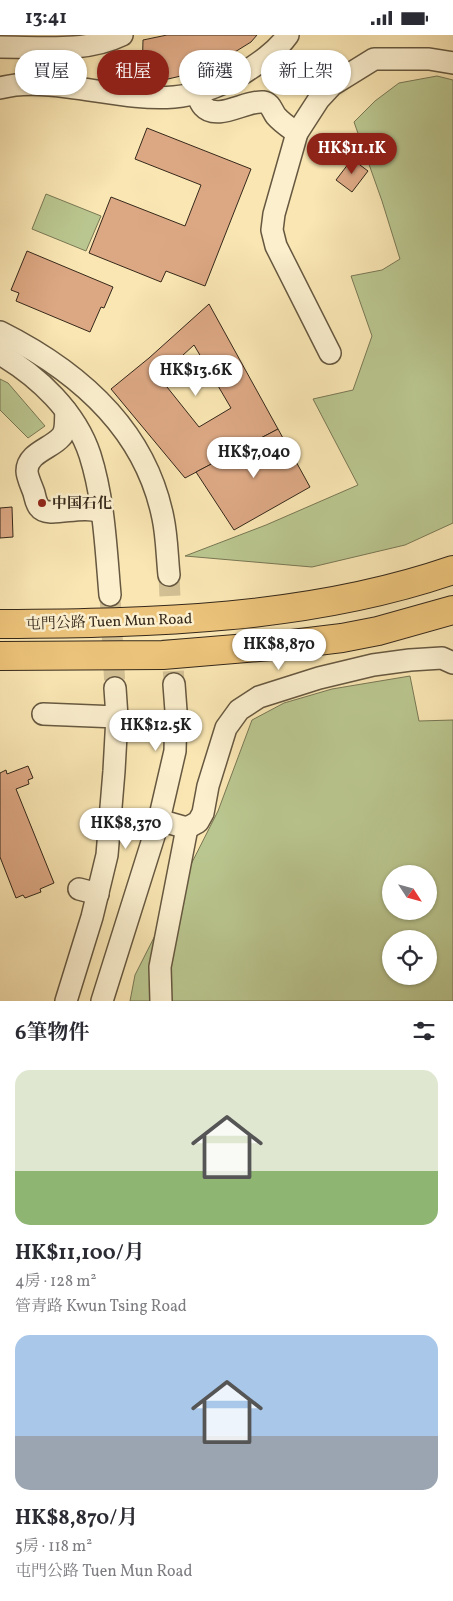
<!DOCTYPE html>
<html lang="zh-TW">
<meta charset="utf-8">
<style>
:root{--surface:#fff;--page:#f2f2f3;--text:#2b2b33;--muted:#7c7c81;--accent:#8f2418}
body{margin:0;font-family:Vollkorn,"Noto Serif TC",serif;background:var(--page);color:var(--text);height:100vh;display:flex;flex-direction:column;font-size:19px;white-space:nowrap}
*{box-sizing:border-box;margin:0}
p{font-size:16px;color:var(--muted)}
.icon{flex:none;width:28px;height:28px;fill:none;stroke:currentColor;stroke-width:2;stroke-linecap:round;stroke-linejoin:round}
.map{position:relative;height:966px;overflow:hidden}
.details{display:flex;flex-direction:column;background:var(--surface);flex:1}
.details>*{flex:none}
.guide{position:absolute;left:15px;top:15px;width:424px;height:45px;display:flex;gap:10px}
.needle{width:32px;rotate:126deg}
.fabs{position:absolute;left:382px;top:830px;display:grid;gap:10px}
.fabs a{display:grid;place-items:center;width:55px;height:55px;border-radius:50%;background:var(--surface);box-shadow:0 1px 4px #0004;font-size:25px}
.price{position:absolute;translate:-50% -42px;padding:0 11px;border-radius:18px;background:#fff;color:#222;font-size:16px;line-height:32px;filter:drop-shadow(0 1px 2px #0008)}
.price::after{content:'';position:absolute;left:50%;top:30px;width:15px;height:11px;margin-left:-8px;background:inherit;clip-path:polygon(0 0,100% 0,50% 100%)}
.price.on{background:var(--accent);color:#fff}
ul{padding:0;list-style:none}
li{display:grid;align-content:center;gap:10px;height:265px;padding:0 15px}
li span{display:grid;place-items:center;height:155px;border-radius:15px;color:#555}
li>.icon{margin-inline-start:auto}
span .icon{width:90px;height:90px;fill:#fffc;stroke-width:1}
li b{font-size:21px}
h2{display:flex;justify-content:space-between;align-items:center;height:60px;padding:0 15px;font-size:21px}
.tag{padding:0 18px;border-radius:22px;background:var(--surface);box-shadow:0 1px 4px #0004;font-size:18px;line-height:45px}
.tag.on{background:var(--accent);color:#fff}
.status{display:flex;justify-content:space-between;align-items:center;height:35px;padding:0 25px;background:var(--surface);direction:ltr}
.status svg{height:14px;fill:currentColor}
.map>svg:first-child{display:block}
.green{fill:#bac68f;stroke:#787754;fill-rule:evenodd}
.building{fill:#dca884;stroke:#35281a;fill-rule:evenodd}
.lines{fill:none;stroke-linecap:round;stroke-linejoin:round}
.minor-tunnel{stroke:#d2c094;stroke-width:21;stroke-dasharray:21 11;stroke-linecap:butt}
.minor-casing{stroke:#665840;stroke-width:24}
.highway-casing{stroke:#35281a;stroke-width:30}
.minor{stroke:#fbefce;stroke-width:21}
.highway{stroke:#ecc37a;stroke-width:28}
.poi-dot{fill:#8f2418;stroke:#fbefce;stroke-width:2}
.labels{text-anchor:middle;stroke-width:5;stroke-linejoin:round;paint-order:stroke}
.poi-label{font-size:15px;font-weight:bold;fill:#35281a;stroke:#fbefce;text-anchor:start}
.street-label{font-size:15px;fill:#35281a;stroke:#fbefce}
</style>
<div class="status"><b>13:41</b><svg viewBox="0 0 49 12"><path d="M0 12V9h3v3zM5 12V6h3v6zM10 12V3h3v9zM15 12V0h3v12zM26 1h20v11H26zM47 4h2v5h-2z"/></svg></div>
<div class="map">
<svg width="453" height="966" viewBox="0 0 453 966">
<rect width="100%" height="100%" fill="#f9e6b3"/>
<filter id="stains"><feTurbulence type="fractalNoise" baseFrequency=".004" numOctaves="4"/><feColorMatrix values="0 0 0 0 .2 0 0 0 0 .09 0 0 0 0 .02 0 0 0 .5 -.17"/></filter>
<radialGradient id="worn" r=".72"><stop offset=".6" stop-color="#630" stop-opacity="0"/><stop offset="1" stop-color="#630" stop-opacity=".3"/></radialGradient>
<g class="green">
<path d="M437,41l16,4v443l-48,22 -93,22 -127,-11 81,-31 92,-40 -45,-86 40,-9 19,-54 -21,-60 31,-6 18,-11 -18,-58 -28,-79 21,-21 24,-18z"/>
<path d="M46,159l55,22 -15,35 -54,-22z"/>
<path d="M0,344l8,4 37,43 -17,12 -28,-28z"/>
<path d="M410,641l9,45 34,-1v281h-323l5,-26 83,-164 34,-91 32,-17 48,-14zM391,839h38v37h-38zM391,904h38v37h-38z"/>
</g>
<g class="building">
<path d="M167,0h90l-6,7 -21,13 -32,17 -30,7 -26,-1 1,-38z"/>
<path d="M147,93l104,41 -46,117 -39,-15 -5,11 -72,-29 22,-56 74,29 16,-41 -66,-26z"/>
<path d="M352,124l16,12 -16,21 -16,-12z"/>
<path d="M27,216l86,36 -9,21 -3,-1 -11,25 -74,-31 3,-8 -8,-3z"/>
<path d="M209,269l69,125 -93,49 -74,-89 38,-31zM194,310l37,63 -32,19 -40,-50z"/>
<path d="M278,394l32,58 -76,43 -38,-58z"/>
<path d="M12,472l1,30 -13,1v-30z"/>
<path d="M28,731l5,12 -5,2 1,4 -13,5 38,94 -14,6 1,3 -16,6 -2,-3 -7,3 -16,-41v-84l6,-3 1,4z"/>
</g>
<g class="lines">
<g class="minor-tunnel">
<path d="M169,540l5,109"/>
<path d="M110,560l5,93"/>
</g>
<g class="minor-casing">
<g id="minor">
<path d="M0,12c40,0 85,6 122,-12"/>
<path d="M0,53c21,-6 47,-4 68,-1 34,4 71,13 106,10 22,-2 48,-12 68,-23 17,-11 34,-22 46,-39"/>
<path d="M196,57c2,4 4,11 7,14 14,16 43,-6 60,-4 8,1 9,9 13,14 6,7 14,12 21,17"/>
<path d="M0,297c78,39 145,96 163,186 4,19 4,38 6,57"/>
<path d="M330,318l-54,-107 -4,-16 2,-16 23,-81 22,-34 13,-14 42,-26h55l24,4"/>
<path d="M0,319c38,22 76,58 90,101 14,44 16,94 20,140"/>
<path d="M66,376c-1,8 1,20 -5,26 -9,11 -34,16 -34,34 0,6 5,16 7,22 1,4 2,10 5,14 9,13 46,-5 62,6"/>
<path d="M43,679l74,3"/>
<path d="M159,785l28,8 11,-6 5,-9 5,-27 18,-58 13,-18 20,-13 60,-19 54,-13 37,-5 32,-2 11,5"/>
<path d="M79,854l19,5"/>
<path d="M66,966l26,-84 15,-62 7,-84 3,-54 -2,-29"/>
<path d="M102,966l57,-181 16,-69 1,-40 -2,-27"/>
<path d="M161,966l-1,-34 27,-139"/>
</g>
</g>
<g class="highway-casing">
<g id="highway">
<path d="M0,589c152,-1 308,-4 453,-54"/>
<path d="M0,621l163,-1 121,-10 58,-7 36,-7 75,-21"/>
</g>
</g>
<use href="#minor" class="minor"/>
<use href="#highway" class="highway"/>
</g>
<circle class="poi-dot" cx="42" cy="468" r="5"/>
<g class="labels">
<g class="poi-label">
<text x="52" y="473">中国石化</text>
</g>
<g class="street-label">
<text transform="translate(109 586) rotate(-2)" y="5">屯門公路 Tuen Mun Road</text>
</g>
</g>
<rect width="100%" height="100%" filter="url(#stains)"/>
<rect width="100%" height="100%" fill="url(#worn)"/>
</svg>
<div class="fabs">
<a><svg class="needle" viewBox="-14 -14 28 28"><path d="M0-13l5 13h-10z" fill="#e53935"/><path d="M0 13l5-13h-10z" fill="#7c7c81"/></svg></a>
<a><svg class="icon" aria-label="locate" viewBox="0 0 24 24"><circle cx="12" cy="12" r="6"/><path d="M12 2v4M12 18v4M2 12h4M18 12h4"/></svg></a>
</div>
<b class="price on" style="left:352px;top:140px">HK$11.1K</b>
<b class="price" style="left:196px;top:362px">HK$13.6K</b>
<b class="price" style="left:254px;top:444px">HK$7,040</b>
<b class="price" style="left:279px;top:636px">HK$8,870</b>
<b class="price" style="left:156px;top:717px">HK$12.5K</b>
<b class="price" style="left:126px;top:815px">HK$8,370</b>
<div class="guide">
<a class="tag">買屋</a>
<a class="tag on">租屋</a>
<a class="tag">篩選</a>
<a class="tag">新上架</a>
</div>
</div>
<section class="details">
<h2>6筆物件<svg class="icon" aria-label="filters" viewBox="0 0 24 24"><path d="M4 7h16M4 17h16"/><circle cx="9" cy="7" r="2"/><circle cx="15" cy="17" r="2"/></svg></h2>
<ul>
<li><span style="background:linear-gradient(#dfe7d0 65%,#8fb573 0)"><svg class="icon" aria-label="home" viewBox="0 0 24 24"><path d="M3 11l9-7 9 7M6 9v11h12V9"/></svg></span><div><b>HK$11,100/月</b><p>4房 · 128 m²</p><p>管青路 Kwun Tsing Road</p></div></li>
<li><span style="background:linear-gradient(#a9c7e8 65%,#9aa5b1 0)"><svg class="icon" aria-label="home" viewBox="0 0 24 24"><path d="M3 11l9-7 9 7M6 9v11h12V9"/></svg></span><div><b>HK$8,870/月</b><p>5房 · 118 m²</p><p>屯門公路 Tuen Mun Road</p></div></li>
</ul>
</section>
